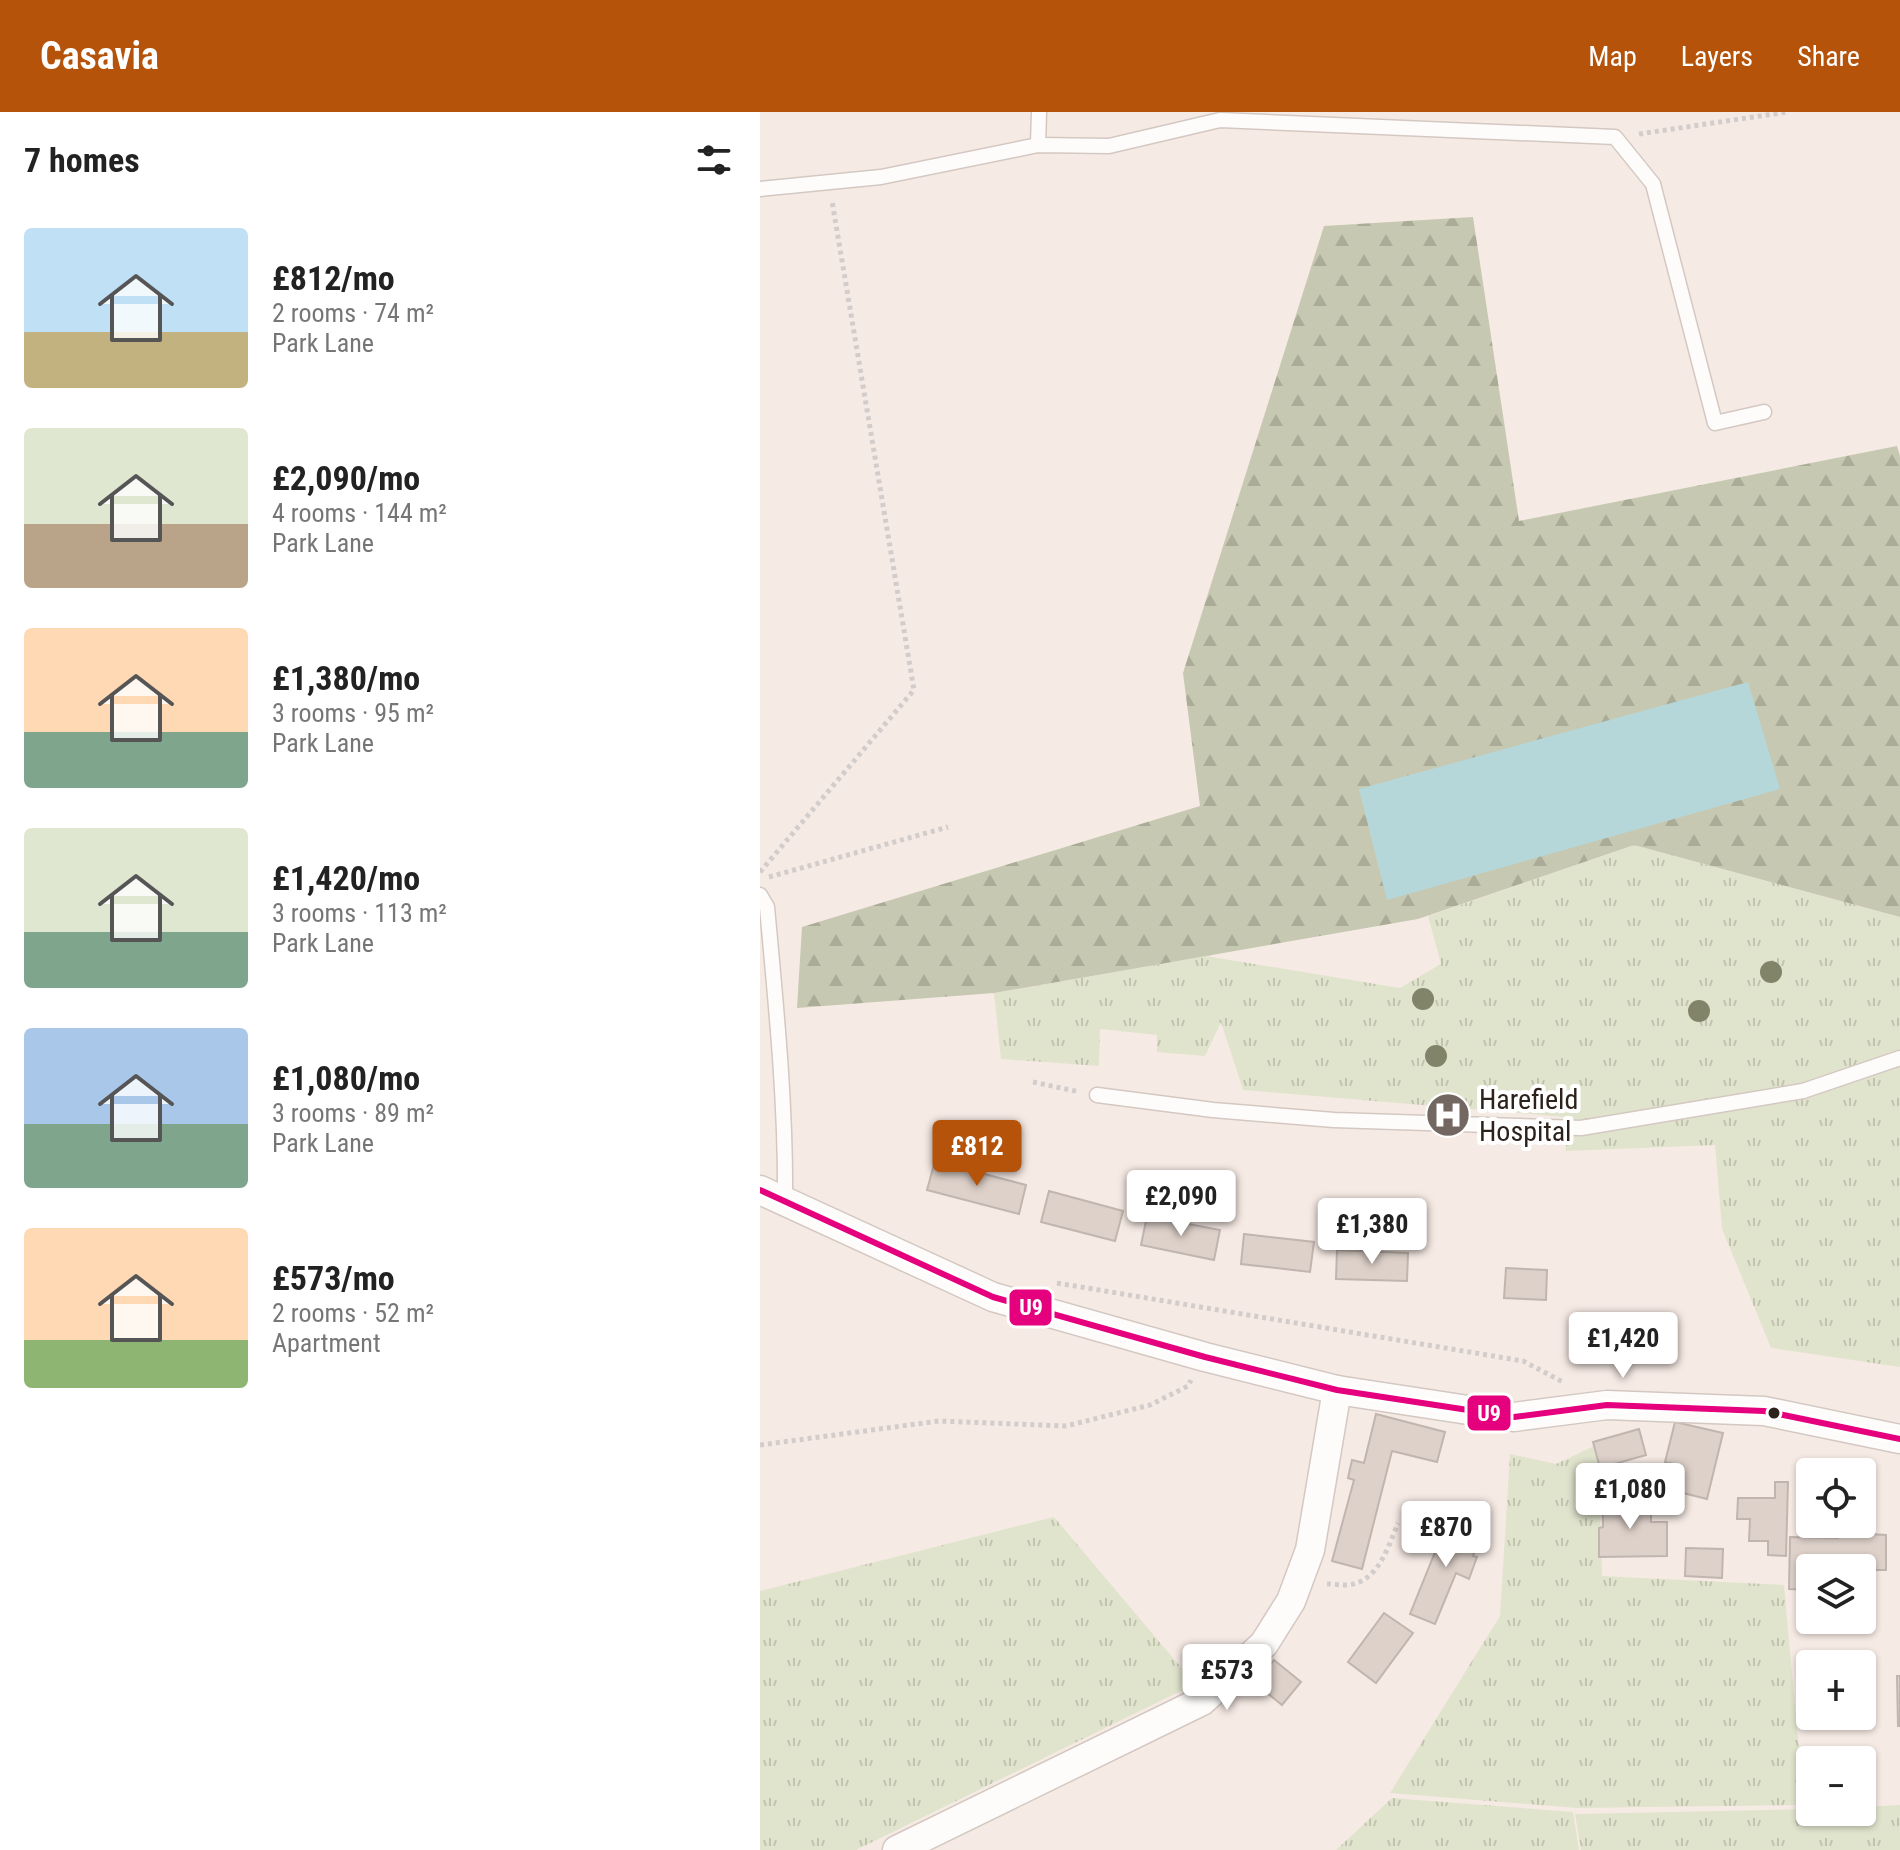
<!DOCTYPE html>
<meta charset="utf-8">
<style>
:root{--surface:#fff;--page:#f6f6f6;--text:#222;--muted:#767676;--accent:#b45309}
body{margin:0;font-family:"Roboto Condensed",sans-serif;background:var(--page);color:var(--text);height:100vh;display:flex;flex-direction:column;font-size:30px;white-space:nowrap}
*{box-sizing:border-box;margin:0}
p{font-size:26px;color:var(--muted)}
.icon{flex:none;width:44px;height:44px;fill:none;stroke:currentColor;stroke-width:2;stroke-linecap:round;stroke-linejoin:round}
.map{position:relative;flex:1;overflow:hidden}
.panel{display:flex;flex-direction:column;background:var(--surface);width:760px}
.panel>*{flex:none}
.tools{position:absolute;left:1036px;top:1346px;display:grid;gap:16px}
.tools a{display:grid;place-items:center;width:80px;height:80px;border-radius:8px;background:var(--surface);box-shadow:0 2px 6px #0004;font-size:40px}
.price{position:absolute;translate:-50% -68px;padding:0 18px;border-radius:8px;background:#fff;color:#222;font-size:26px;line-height:52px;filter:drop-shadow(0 2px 4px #0008)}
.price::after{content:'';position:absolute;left:50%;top:48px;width:24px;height:18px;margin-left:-12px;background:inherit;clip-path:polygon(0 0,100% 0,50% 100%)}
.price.on{background:var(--accent);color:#fff}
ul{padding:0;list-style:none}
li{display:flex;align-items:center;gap:24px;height:200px;padding:0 24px}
li span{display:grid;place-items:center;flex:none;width:224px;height:160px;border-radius:8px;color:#555}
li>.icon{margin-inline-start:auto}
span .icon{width:96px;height:96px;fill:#fffc;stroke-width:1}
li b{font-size:34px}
h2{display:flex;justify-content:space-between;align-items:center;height:96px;padding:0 24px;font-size:34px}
header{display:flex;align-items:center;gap:48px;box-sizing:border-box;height:112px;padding:0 40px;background:var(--accent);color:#fff}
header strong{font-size:38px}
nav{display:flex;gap:44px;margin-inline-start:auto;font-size:28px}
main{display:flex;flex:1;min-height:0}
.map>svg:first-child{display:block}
.grass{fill:url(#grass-tufts)}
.forest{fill:url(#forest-firs)}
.water{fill:#b6d7da}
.building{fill:#ded1ca;stroke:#c1b5af;stroke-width:2}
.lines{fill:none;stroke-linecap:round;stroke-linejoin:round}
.service-casing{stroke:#d4c8c2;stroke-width:17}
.minor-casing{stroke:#d4c8c2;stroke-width:31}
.path{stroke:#d2cdcb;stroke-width:5;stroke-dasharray:4 4;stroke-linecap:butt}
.service{stroke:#fefcfb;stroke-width:14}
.minor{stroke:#fefcfb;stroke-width:28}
.bus-1-casing{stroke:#fff;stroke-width:12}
.bus-1{stroke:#e5007d;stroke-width:6}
.tree{fill:#828469}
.bus-dot{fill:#2d211b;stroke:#fff;stroke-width:3}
.labels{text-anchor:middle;stroke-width:8;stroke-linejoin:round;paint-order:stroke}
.poi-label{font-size:28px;fill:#2d211b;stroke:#fff;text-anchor:start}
.line-badge{stroke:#fff;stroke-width:3}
.badge-label{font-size:22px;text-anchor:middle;font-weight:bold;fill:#fff}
</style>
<header>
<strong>Casavia</strong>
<nav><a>Map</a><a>Layers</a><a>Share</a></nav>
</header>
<main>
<section class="panel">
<h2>7 homes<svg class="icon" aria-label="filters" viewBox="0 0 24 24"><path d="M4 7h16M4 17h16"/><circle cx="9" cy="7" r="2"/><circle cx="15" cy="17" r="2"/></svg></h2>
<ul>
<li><span style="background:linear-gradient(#bfe0f5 65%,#c2b280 0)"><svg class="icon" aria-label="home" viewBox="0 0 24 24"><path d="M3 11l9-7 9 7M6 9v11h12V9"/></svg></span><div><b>£812/mo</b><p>2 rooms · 74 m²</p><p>Park Lane</p></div></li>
<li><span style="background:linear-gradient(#dfe7d0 60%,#b9a48a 0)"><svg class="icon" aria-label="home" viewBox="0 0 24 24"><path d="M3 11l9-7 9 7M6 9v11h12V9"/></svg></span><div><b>£2,090/mo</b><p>4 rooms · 144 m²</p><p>Park Lane</p></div></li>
<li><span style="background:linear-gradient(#ffd9b3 65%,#7fa58c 0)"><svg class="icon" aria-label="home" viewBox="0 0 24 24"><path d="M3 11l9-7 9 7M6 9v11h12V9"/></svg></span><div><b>£1,380/mo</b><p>3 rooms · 95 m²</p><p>Park Lane</p></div></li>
<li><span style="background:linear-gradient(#dfe7d0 65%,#7fa58c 0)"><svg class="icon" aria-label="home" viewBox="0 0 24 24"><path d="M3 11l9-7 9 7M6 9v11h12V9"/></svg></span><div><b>£1,420/mo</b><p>3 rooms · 113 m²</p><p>Park Lane</p></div></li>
<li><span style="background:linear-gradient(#a9c7e8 60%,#7fa58c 0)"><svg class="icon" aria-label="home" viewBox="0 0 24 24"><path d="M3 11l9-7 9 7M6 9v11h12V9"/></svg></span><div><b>£1,080/mo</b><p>3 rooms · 89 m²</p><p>Park Lane</p></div></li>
<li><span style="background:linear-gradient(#ffd9b3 70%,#8fb573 0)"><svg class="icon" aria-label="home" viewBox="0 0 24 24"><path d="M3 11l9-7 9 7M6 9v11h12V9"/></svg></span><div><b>£573/mo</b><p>2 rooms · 52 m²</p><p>Apartment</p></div></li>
</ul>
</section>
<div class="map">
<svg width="1140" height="1738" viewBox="0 0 1140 1738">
<defs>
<pattern id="grass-tufts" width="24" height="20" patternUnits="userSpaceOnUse" patternTransform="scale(2)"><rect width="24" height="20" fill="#e1e4cd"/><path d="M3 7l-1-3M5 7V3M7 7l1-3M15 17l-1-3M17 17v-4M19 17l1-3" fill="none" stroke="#c1c3af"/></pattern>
<pattern id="forest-firs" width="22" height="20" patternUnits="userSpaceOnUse" patternTransform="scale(2)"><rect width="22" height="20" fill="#c6c8b1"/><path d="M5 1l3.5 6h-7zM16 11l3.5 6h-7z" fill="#aaac98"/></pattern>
</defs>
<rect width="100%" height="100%" fill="#f6eae4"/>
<g class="grass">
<path d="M874,733l266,72v450l-129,-19 -49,-119 -7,-84 -149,6 -1,-34 -322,-27 -22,-68 -16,34 -48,-4v-17l-57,-6 -1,37 -98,-7 -7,-66 212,-37 194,32 41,-24 -13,-48z"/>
<path d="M834,1334l5,19 3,111 182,9 20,220 -227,3 -187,-15 110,-177 10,-162 46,10z"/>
<path d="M294,1405l141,167 -339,166h-96v-259z"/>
<path d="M632,1686l181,14 6,38h-243z"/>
<path d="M1140,1693v45h-319l-6,-36 235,-5v3h52v-5z"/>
</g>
<path class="forest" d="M713,105l46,304 378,-75 3,10v461l-266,-72 -216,74 -424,74 -197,15 5,-81 398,-121 -17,-133 141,-447z"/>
<path class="water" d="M988,570l32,107 -393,111 -28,-111z"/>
<g class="building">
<path d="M175,1049l91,24 -7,29 -92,-24z"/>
<path d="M289,1079l74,20 -8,30 -74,-19z"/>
<path d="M387,1104l73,14 -6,30 -73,-15z"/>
<path d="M484,1122l70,8 -4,30 -69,-8z"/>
<path d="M577,1138l71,3 -1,28 -71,-2z"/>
<path d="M746,1156l41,2 -1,30 -42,-2z"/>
<path d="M616,1302l69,18 -8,30 -45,-11 -30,118 -30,-8 22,-81 -6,-2 4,-18 12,3z"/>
<path d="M915,1310l48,11 -16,66 -32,-8 6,-25 -16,-4z"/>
<path d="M879,1317l7,26 -46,13 -7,-26z"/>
<path d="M1015,1370h13l-2,74 -18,-1v-14h-19l1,-22h-13l1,-21h37z"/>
<path d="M862,1379l1,21h28v10h16v34l-68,1v-29l4,-1 -1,-35z"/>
<path d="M688,1408l34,14 -9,22 4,1 -8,22 -13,-6 -21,51 -25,-10z"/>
<path d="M1102,1411h7v11l17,1v35h-24v-2h-52v22l-21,-1 1,-52 48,1v-14z"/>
<path d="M926,1436l37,1 -1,29 -37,-2z"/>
<path d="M624,1501l29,20 -37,50 -28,-21z"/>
<path d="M514,1548l27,22 -19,23 -27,-22z"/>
<path d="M1137,1564h3v50h-2z"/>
</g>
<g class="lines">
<g class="service-casing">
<g id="service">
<path d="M278,33l1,-33"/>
<path d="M0,77l121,-12 157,-32 71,1 111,-26 395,17 38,47 62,239 49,-11"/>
<path d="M0,783l7,12c9,98 19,196 18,294"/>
<path d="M337,983l116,15 121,10 247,8 222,-37 97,-33"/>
</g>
</g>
<g class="minor-casing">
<g id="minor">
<path d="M0,1078l233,107 212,60 132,33 177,27 93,-12 157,6 136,28"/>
<path d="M137,1738l305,-149 62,-57 27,-43 19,-51 27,-160"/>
</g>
</g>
<g class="path">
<path d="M879,22l148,-22"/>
<path d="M0,760l154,-182 -82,-489"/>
<path d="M9,765l179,-50"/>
<path d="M273,970l47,10"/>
<path d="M297,1171l466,78 40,21"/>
<path d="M0,1333l179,-24 127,5 84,-21 38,-19 3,-6"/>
<path d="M567,1472c6,0 13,1 20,1 31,-2 41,-38 51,-62"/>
</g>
<use href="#service" class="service"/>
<use href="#minor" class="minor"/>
<g class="bus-1-casing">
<path id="bus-1" d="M0,1078l233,107 212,60 132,33 177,27 93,-12 157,6 136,28"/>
</g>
<use href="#bus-1" class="bus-1"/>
</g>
<g class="tree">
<circle cx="1011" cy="860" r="11"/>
<circle cx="663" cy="887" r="11"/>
<circle cx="939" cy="899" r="11"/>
<circle cx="676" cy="944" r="11"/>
</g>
<defs>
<g id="hospital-disc" transform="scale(2.3)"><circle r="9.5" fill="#736761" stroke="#fff"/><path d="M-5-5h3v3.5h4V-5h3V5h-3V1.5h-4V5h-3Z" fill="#fff"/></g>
</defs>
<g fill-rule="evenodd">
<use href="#hospital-disc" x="688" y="1003"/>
</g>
<circle class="bus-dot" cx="1014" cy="1301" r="7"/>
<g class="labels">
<g class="poi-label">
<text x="719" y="997">Harefield<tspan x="719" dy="32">Hospital</tspan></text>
</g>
</g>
<g class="line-badge">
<rect x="248" y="1176" width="45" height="39" rx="8" fill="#e5007d"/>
<rect x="706" y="1282" width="46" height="38" rx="8" fill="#e5007d"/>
</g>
<g class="badge-label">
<text x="271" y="1203">U9</text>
<text x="729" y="1309">U9</text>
</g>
</svg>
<div class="tools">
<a><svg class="icon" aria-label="locate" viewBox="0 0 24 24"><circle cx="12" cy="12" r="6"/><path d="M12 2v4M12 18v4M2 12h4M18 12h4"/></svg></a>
<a><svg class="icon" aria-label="layers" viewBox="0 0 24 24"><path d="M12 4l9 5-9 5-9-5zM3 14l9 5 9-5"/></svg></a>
<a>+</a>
<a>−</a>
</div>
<b class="price on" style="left:217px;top:1076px">£812</b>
<b class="price" style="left:421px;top:1126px">£2,090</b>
<b class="price" style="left:612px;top:1154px">£1,380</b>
<b class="price" style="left:863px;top:1268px">£1,420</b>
<b class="price" style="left:870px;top:1419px">£1,080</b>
<b class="price" style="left:686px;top:1457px">£870</b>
<b class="price" style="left:467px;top:1600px">£573</b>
</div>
</main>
